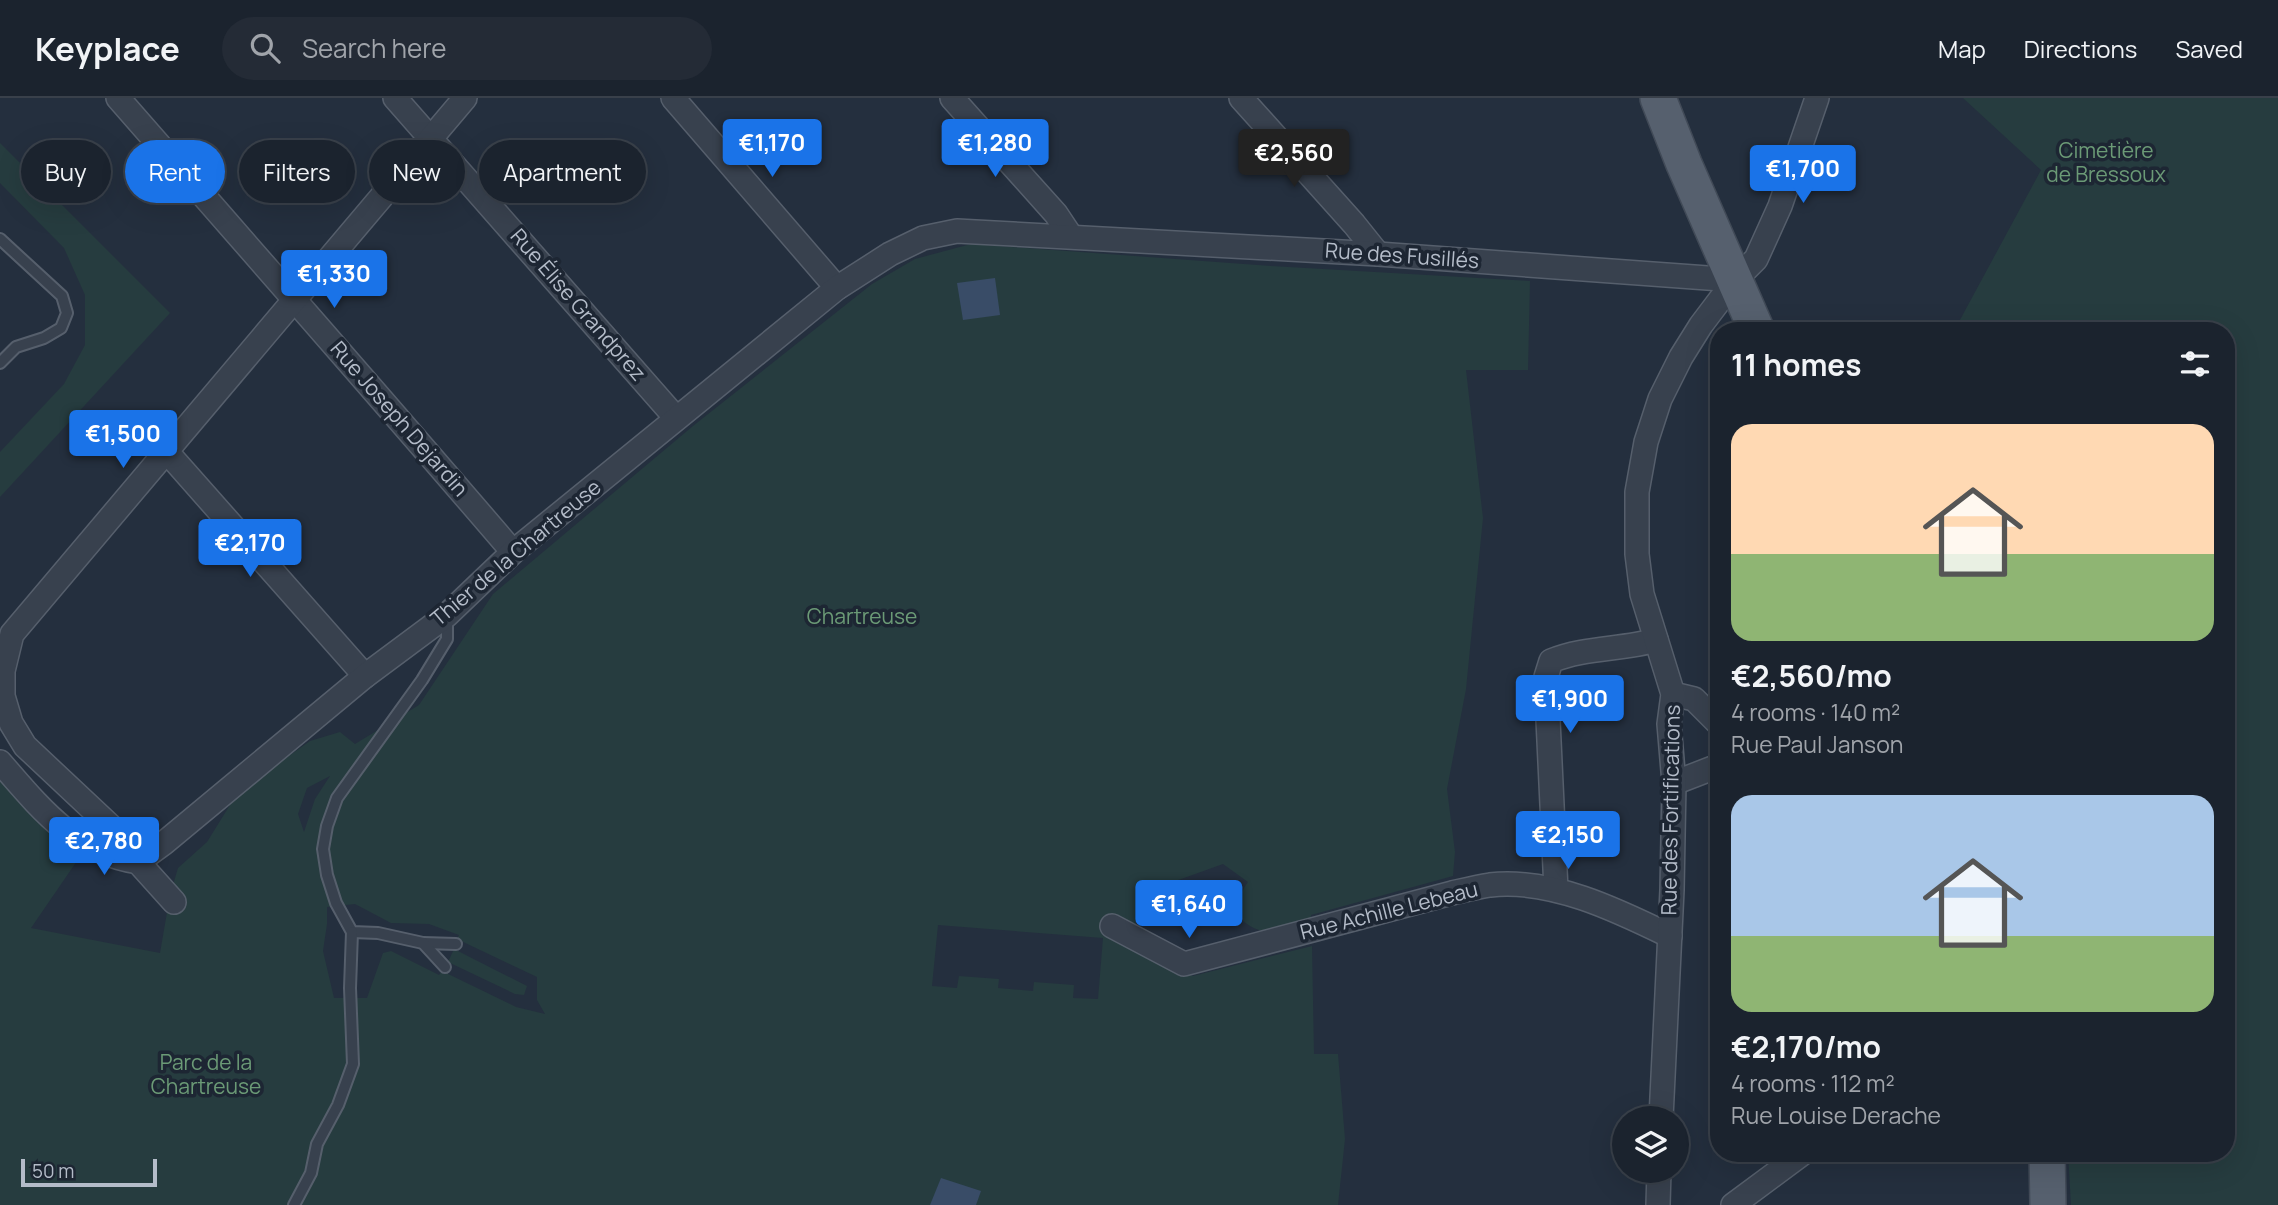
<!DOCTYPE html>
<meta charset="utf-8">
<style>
:root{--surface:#1b232e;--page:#242b36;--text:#f1f3f6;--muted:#a0a4aa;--line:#39404a;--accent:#1a73e8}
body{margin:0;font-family:Manrope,sans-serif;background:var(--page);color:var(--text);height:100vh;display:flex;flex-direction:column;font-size:26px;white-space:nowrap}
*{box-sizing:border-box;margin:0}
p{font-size:23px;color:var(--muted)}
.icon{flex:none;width:38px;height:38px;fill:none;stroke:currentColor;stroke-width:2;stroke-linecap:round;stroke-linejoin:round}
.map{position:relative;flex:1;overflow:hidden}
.drawer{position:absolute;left:1710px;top:224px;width:525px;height:840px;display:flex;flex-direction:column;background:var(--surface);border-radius:28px;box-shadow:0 7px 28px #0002,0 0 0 2px var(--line)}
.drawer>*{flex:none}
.top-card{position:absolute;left:21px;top:42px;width:665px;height:63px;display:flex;gap:14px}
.tools{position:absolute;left:1612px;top:1008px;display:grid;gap:14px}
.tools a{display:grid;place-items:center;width:77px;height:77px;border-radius:50%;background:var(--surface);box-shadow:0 7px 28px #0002,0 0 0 2px var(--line);font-size:35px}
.scale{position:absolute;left:21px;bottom:18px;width:136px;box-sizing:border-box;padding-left:7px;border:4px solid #b4bcc9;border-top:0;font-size:19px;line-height:24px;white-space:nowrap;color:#b4bcc9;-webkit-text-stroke:5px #1d2633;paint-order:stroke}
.price{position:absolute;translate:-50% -60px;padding:0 16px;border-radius:7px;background:var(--accent);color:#fff;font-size:23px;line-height:46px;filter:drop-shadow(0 2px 4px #0008)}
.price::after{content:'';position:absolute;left:50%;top:42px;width:21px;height:16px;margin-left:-10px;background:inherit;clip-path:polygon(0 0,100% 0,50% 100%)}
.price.selected{background:#222;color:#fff}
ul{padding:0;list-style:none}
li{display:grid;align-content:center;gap:14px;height:371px;padding:0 21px}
li span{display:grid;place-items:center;height:217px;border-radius:21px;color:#555}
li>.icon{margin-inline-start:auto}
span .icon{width:126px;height:126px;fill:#fffc;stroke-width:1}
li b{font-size:30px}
h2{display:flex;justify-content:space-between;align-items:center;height:84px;padding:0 21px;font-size:30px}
.tag{padding:0 24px;border-radius:32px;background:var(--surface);box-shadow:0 7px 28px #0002,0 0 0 2px var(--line);font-size:24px;line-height:63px}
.tag.selected{background:var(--accent);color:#fff}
header{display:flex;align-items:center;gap:42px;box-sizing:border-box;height:98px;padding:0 35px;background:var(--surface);border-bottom:2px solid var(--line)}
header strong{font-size:33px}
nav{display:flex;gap:38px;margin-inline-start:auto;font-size:24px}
.search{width:490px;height:63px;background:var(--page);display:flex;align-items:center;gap:18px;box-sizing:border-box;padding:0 24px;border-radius:38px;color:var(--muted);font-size:26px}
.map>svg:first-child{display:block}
.green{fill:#263c3f;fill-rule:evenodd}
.water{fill:#394c67}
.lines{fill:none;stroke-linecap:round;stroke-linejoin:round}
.lane-casing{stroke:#565f6c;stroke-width:14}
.street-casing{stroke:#565f6c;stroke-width:26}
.primary-casing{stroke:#414a57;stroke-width:38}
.lane{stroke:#38414e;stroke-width:10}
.street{stroke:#38414e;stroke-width:23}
.primary{stroke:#56606e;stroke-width:35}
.labels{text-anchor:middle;stroke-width:7;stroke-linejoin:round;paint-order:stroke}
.park-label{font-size:21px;fill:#6b9a76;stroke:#1d2633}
.street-label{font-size:21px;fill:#b4bcc9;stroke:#1d2633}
</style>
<header>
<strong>Keyplace</strong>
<div class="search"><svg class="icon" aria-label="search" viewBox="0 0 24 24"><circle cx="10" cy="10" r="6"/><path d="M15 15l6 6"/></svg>Search here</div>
<nav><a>Map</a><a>Directions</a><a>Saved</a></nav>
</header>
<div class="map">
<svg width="2278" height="1107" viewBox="0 0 2278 1107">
<rect width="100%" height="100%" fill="#242f3e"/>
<g class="green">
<path d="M1963,0h315v1107h-207l-3,-52h158v-822h-272l87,-161z"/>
<path d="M0,45l170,170 -170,184v-45l64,-68 21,-39v-50l-21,-47 -64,-65z"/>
<path d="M971,146l300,22 259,15 -2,89h-62l17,148 -17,171 -19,100 8,63 -2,24 -142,39v4l-48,13c-5,-3 -11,-4 -16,-8 -16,-10 -8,-30 1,-42l-25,-18 -53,19 -30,25 -10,39 63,29 119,-30 2,108h24l7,85 -7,66h-1338v-429l79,82 -48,70 129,25 10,-58 8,-27 29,-26 31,-50 72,-51 30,-9 15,12 64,-39 74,-111 200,-168 179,-142 43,-25zM330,678l-15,23 -11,33 -6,-18 9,-26zM355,806l36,19 38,1 30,11 -2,4 80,38v23l8,14 -29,-7 -74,-36 -3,4 -48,-24 -8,2 -16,45h-33l-11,-47 4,-27v-17zM938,827l165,13 -5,61 -25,-1 1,-13 -40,-3 -1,9 -35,-3 1,-9 -40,-3 -2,12 -25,-2z"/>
<path d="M454,851l73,37 -3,9 -9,-1 -67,-32z"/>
</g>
<g class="water">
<path d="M995,180l5,37 -37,5 -6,-37z"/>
<path d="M941,1080l40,13 -5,14h-46z"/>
</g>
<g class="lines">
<g class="lane-casing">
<g id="lane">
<path d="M0,141l62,57 5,17 -6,15 -17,10 -28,9 -16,16"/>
<path d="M423,845l33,1"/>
<path d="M445,869l-22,-24 -45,-10 -26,-1 -16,-29 -9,-28 -4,-26 4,-23 10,-28 85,-118 25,-41v-24"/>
<path d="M294,1107l17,-32 6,-29 21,-39 15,-41 -3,-76 2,-56"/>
</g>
</g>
<g class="street-casing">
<g id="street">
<path d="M118,0c132,151 265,302 395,454"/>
<path d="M395,0l281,320"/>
<path d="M673,0l164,190"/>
<path d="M952,0l104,116 14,21"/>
<path d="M1241,0l113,126 24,30"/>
<path d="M167,354l198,224"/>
<path d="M1673,596l21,5 24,24"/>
<path d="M0,664c40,46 74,90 138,100l26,-19 201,-167 82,-61 66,-63 324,-264 53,-34 33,-16 34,-7 421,23 357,26"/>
<path d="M1674,685l44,-17"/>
<path d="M1556,792l-10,-213 5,-16c34,-14 71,-11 105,-21"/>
<path d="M174,804l-36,-40 -16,-25 -97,-91 -14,-23 -8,-27v-25l9,-37 453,-536"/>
<path d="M1112,828l72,38 268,-71c13,-3 25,-6 38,-8 61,-7 127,25 180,51"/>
<path d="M1661,1020l11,-228 2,-107 -5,-59 4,-30 -31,-100 -5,-40v-62l9,-50 14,-43 21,-42 20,-32 34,-45 21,-21 24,-53 37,-108"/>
<path d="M1658,1107l1,-34"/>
<path d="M1733,1107l70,-52"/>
</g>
</g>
<g class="primary-casing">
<g id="primary">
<path d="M1658,0l26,66 73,167"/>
<path d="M2047,1055l1,52"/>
</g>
</g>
<use href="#lane" class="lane"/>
<use href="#street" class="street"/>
<use href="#primary" class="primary"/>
</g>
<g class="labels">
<g class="park-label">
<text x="2106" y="60">Cimetière<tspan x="2106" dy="24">de Bressoux</tspan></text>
<text x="862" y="526">Chartreuse</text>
<text x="206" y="972">Parc de la<tspan x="206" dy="24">Chartreuse</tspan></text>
</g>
<g class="street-label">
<text transform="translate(1402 158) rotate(4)" y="7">Rue des Fusillés</text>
<text transform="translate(578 207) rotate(49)" y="7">Rue Élise Grandprez</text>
<text transform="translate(399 321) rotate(49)" y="7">Rue Joseph Dejardin</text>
<text transform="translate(516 455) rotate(-40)" y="7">Thier de la Chartreuse</text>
<text transform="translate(1671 712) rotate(-89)" y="7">Rue des Fortifications</text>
<text transform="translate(1389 813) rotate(-14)" y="7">Rue Achille Lebeau</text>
</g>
</g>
</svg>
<div class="tools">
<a><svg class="icon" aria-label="layers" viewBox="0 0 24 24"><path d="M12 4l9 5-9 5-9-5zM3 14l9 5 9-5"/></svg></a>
</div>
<div class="scale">50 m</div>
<b class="price" style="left:772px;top:81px">€1,170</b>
<b class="price" style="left:995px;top:81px">€1,280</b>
<b class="price selected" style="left:1294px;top:91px">€2,560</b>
<b class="price" style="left:1803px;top:107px">€1,700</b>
<b class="price" style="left:334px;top:212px">€1,330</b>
<b class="price" style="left:123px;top:372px">€1,500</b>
<b class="price" style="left:250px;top:481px">€2,170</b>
<b class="price" style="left:1570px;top:637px">€1,900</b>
<b class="price" style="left:1568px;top:773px">€2,150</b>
<b class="price" style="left:104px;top:779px">€2,780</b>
<b class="price" style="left:1189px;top:842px">€1,640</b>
<div class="top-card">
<a class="tag">Buy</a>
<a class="tag selected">Rent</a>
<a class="tag">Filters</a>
<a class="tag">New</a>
<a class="tag">Apartment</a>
</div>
<section class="drawer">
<h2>11 homes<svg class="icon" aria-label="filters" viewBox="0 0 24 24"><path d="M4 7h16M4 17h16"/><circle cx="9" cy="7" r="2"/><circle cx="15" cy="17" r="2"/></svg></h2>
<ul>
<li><span style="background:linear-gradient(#ffd9b3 60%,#8fb573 0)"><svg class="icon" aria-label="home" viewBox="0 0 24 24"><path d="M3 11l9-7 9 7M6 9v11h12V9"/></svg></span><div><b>€2,560/mo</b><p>4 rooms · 140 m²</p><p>Rue Paul Janson</p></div></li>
<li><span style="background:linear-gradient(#a9c7e8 65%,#8fb573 0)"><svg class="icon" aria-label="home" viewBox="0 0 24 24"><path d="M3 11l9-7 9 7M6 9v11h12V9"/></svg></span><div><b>€2,170/mo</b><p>4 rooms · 112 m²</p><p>Rue Louise Derache</p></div></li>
</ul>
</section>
</div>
